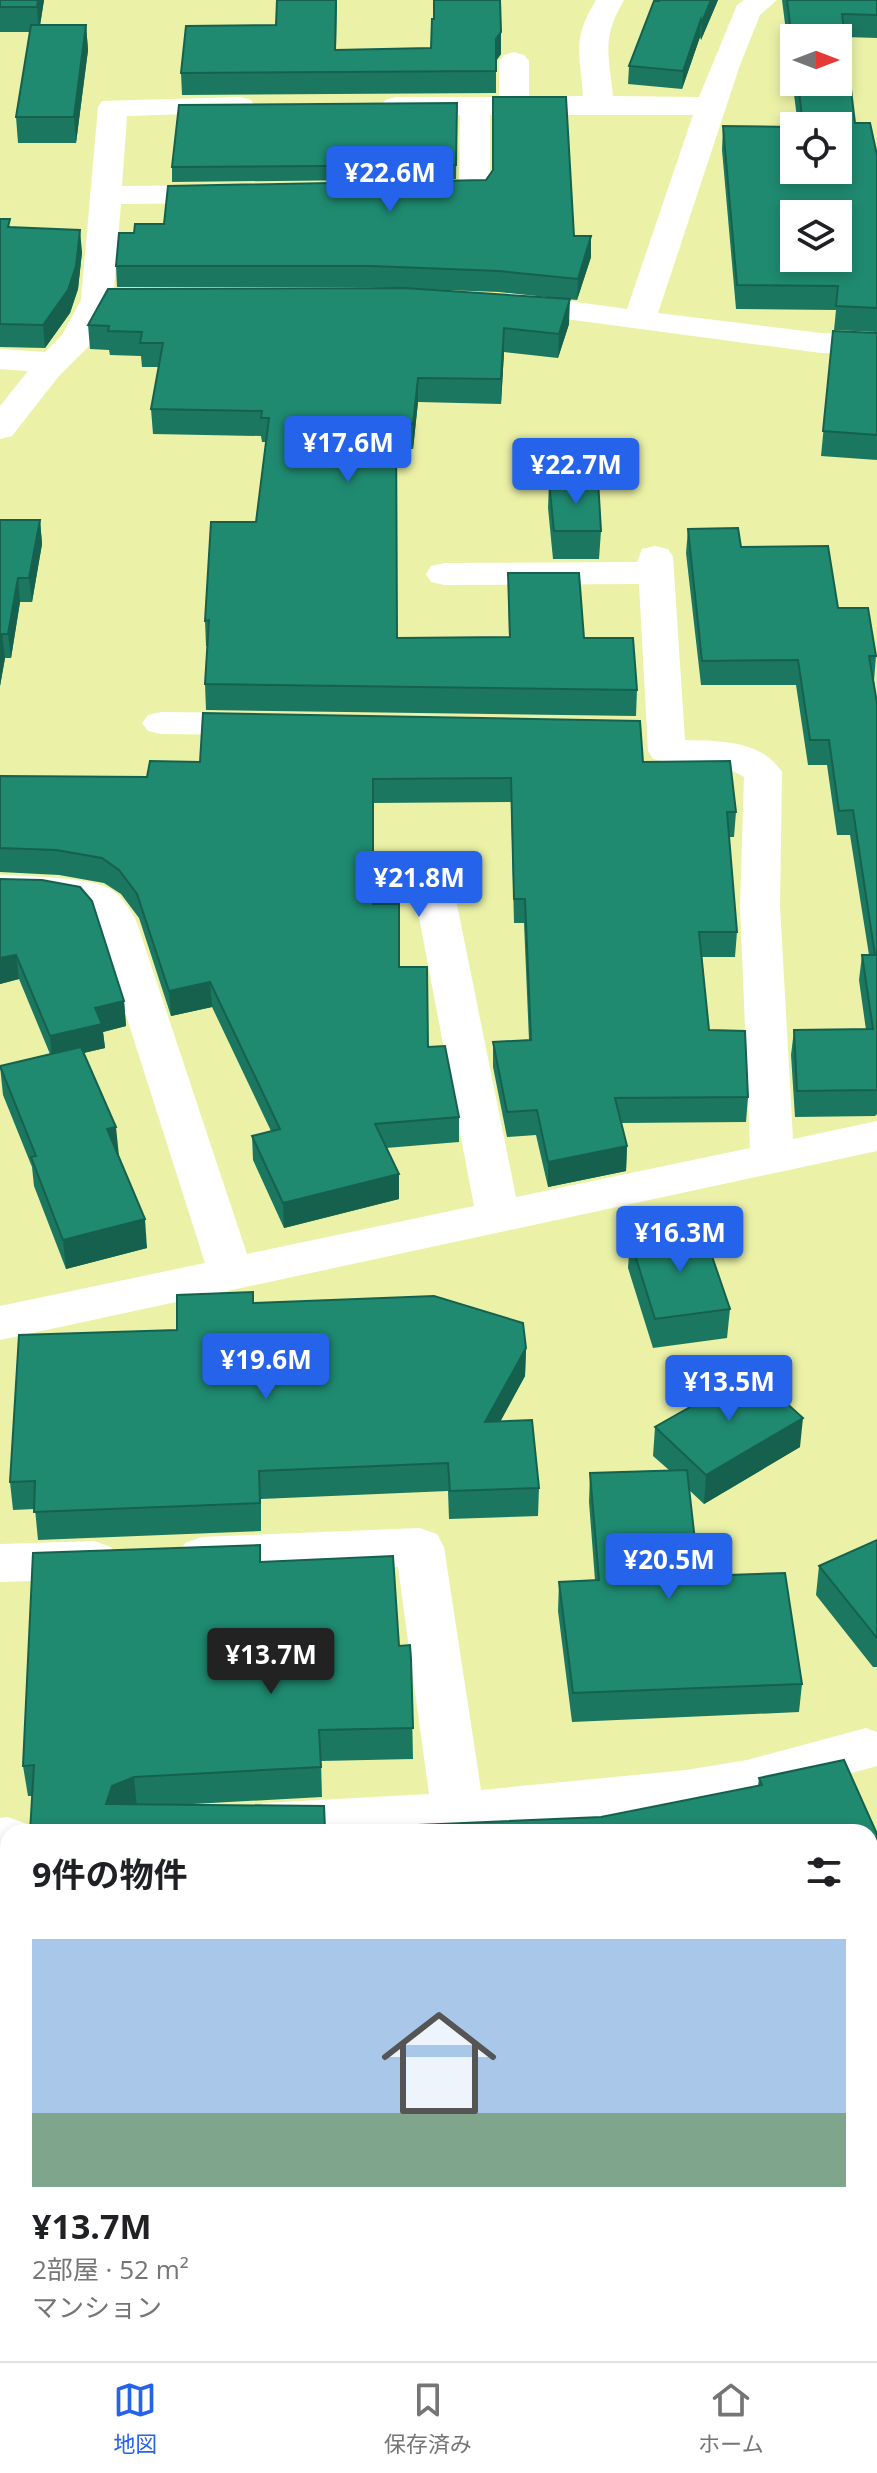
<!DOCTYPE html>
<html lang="ja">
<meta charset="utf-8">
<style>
:root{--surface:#fff;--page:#f2f2f2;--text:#202124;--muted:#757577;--line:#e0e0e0;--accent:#2563eb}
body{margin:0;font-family:"Open Sans","Noto Sans JP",sans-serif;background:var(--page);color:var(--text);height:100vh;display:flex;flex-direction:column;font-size:30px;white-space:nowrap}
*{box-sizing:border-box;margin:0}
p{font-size:26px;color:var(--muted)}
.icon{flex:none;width:44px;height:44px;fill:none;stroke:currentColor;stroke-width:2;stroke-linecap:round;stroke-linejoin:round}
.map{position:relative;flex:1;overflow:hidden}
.drawer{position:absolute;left:0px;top:1824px;width:878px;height:538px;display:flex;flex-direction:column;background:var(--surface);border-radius:24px 24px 0 0;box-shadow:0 4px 12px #0003}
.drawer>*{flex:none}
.needle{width:52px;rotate:90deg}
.tools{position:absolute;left:780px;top:24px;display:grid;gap:16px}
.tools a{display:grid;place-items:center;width:72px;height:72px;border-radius:0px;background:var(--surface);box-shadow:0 4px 12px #0003;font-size:40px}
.price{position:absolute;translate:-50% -68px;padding:0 18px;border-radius:8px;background:var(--accent);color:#fff;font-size:26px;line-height:52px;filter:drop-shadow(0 2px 4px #0008)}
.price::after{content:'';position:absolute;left:50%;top:48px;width:24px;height:18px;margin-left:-12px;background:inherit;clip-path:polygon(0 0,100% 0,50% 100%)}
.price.active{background:#222;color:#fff}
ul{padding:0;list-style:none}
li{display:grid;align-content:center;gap:16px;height:424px;padding:0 32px}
li span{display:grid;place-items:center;height:248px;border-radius:0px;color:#555}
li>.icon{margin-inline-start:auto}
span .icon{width:144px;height:144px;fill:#fffc;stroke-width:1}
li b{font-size:34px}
h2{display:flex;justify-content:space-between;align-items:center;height:96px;padding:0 32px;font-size:34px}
.tab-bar{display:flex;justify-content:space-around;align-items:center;height:112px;border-top:2px solid var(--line);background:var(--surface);font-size:22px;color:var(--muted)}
.tab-bar a{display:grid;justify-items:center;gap:4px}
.tab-bar .active{color:var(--accent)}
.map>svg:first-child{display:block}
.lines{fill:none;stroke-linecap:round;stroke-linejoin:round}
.street{fill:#fff;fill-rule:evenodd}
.wall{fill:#1b7760;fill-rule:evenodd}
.shaded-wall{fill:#16614e}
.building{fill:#1f8a70;stroke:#16614e;stroke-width:2;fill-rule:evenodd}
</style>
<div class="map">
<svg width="877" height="2361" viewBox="0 0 877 2361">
<rect width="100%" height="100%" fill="#ebf2a7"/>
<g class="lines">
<g class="street">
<path d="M596,0h28c-23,39 -15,53 -11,96l86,1 38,-92 7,-5h33l-17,15 -20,50 -82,248 163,20 56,1v20l-56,-1 -322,-43 -4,-7 4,-7 12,-3 116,16 66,-194h-203v76l-5,7 -59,3 -11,-2 -5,-7 5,-7 44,-3 1,-67 -75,-3 -4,-6 4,-6 11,-3h103v-36l5,-6 10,-3 10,3 5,6v36l54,-1c-3,-43 -11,-57 13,-96z"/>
<path d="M240,97l11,3 4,6 -4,6 -124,4 -5,70 107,-1 11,2 5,7 -5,7 -11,2 -108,1 -8,96 -25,47 -29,29 -47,60 -12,3v-33l28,-35 -28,-2v-20l45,3 17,-17 19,-35 17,-193 4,-6z"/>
<path d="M655,546l13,3 5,8 12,183c35,1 76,0 97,32l-2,134 13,233 84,-18v30l-877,189v-34l205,-43 -108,-339 -13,-15 -39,-7 -45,-1v-26c24,1 95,2 112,15 10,7 18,20 24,30l111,334 227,-48 -65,-341 6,-9 14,-4 14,4 6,9 67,332 234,-49 -10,-242 4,-129c-35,-21 -54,-9 -91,-18l-5,-8 -9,-167 -195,1 -13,-3 -5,-8 5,-8 13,-3 193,-1 5,-13z"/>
<path d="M161,712l102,1 13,3 6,8 -6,8 -13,3 -102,-1 -13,-3 -6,-8 6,-8z"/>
<path d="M420,1528l17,6 7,13 37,243 205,-20 61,-10 119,-32 11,4v34l-130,36 -61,10 -193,20h-252l-3,-7 7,-15 19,-7 165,-9 -31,-227 -196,8 -17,-6 -7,-13 7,-13 17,-6z"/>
<path d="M94,1541l17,6 7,13 -7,13 -17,6 -94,3v-38z"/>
<path d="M8,1817l19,7 4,8h-23v29l-8,1v-44z"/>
</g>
</g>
<g class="wall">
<path d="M0,0h44l-4,25h46l2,25 -12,93h-58l-2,-26 14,-85h-30z"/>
<path d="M337,0l-1,50 165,4 -5,7v32l-314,2 -1,-22 95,-48z"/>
<path d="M718,0l-17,40 -1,-3 -18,52 -54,-5 1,-18z"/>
<path d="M782,0h95v38l-32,-1 10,86 22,32v177l-43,-2 2,-20 -100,-1 -14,-159 1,-24 71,1 44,-1h-40zM794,38l44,44h-44z"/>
<path d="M457,103l-1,76 -284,3v-15z"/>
<path d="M0,219l11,8 71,25 -4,37 -8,24 -25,35 -45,-1z"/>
<path d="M574,236l17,21 -14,43 -78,-8 -83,-3 153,35 -11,34 -54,-6 -3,52 -83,-2 -5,47h-17l1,189 112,-1 -1,-64 76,65 53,52 -1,26 -430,-6 -1,-26 2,-38h-1l-1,-25 51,-99 10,-80h-4l-1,-6 -108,-2 -2,-25 8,-42h-17l-1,-11 -31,-1 -1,-5 -19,-1 -2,-24 310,-37 -27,-1h-254l-1,-21z"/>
<path d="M833,331l44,2v127l-56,-4z"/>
<path d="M549,481l52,50 -2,28h-46l-5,-51z"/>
<path d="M0,520h40l2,24 -10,58h-12l-9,56h-6l-5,28z"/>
<path d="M688,529l53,18 97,61 38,48 -2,25 3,22v411l-2,2 -80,1 -4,-62 3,-25h72l-7,-50 3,-25h7l-19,-120h-13l-10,-70h-19l-12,-80h-95l-15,-132z"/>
<path d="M200,762h443l93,50 -2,25h-5l8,95 -2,25h-33l7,73 39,67 -2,25 -125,1 6,23 -1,25 -78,16 -12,-52 -29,2 -14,-70v-25l36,-2 -5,-117h-10l-3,-121 -138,1v101l26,63 29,80 31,70v25l-73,6 13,51 -115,29 -31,-68 -1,-24 19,-5 -59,-124 -41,9 -32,-98 -18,-24 -17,-11 -45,-8 -59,-3v-96l147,1z"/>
<path d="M0,879l124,122 2,25 -23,6 2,16 -21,5 35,103 28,92 -81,21 -32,-83 -2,-19 -29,-72 -3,-29 50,-12 -31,-75 -19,5z"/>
<path d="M630,1239l100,70 -3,29 -74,10 -25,-80z"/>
<path d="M254,1303l272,45 -1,28 -25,45 39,67 -1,28 -89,3 -1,-28 -187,8v32l-223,9 -3,-31 -22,1 -3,-28 167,-152z"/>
<path d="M655,1427l145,20 -96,57 -15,-14 10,86 103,108 -3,28 -227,10 -14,-111 1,-29 36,-2 -6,-78 1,-29 79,-3 -16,-14z"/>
<path d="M877,1540v127h-4l-57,-72 3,-29z"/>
<path d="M261,1562l138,84 12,13 2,100 -92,2 1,36 -147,8 150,24 276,-12 157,-31 1,-8 118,56v56l-7,1 -840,-59 2,-36h-4l-5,-30z"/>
<path d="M0,2120l8,1v95l-8,-1z"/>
<path d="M127,2354h239v7h-238z"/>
</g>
<g class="shaded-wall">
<path d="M38,0h6l-5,32 -2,-25z"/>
<path d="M711,0h7l-17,40 1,-18z"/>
<path d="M701,19l-1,18 -18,52 1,-18z"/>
<path d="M86,25l2,25 -12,93 -2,-26z"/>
<path d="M501,32v22l-5,7v-22z"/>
<path d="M80,230l2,22 -4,37 -8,24 -25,35 -2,-23z"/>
<path d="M591,236v21l-14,43 1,-21z"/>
<path d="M570,299l-1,25 -11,34 1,-24z"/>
<path d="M504,328v24l-3,52v-25z"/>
<path d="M418,378v24l-5,47v-25z"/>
<path d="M40,520l2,24 -10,58 -3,-24z"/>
<path d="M18,578l2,24 -9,56 -3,-24z"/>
<path d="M2,634l3,24 -5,28v-39z"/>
<path d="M16,955l3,24 -19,5v-26z"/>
<path d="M210,982l2,25 -41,9 -2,-25z"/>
<path d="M124,1001l2,25 -23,6 2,16 -53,12 -2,-24 45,-28z"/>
<path d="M116,1127l3,29 -12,-27z"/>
<path d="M627,1146l-1,25 -78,16v-25z"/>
<path d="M399,1174v25l-115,29 -1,-25z"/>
<path d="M145,1219l2,29 -81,21 -3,-29z"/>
<path d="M526,1348l-1,28 -40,74v-28z"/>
<path d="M803,1418l-3,29 -96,57 2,-29z"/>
<path d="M134,1777l3,30 -31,-3 6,-18z"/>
<path d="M877,1861v29l-7,1v-29z"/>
</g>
<g class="building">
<path d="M0,0h38l-1,7h-37z"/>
<path d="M277,0h59l-1,50 96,-2 1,-29h2v-19h66l1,32 -5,7v32l-315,2 5,-47 90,-1z"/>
<path d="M660,0h51l-9,22 -1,-3 -18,52 -54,-5 25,-65h5z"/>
<path d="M787,0h90v15l-35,-1 13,109h15l7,32v153l-41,-2 2,-20 -101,-1 -14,-159 71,1v43h44v-44h-35l-5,-44h40v-44h-44v17zM794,214h44v44h-44z"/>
<path d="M31,25h55l-12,92h-58z"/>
<path d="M493,97h73l8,139h17l-13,43 -79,-8 -128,-5h-255l3,-33h15l1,-9h29l4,-38 318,-6 7,-10z"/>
<path d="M457,103l-1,62 -284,2 7,-62z"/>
<path d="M0,219h10l-2,8 72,3 -4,36 -8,24 -25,35 -43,-1z"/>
<path d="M404,288l166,11 -11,35 -55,-6 -3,51 -83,-1 -5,46h-17l1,214 113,-1 -2,-64h71l5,65h49l4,52 -432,-6 4,-64 -4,1 6,-99h45l13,-104h-8l1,-7 -111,-2 12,-66h-23l2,-11 -34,-1 1,-5 -21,-1 20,-36z"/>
<path d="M833,331l44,2v102l-54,-4z"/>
<path d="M598,480l3,51h-47l-5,-50z"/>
<path d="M0,520h40l-11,58h-11l-10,56h-6l-2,13z"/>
<path d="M738,528l3,19 87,-1 10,62h30l8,48h-7l8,47v387l-80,1 -3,-61 79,-1 -11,-74h13l-22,-145 -14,1 -10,-71h-19l-12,-80 -96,1 -14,-132z"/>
<path d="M203,713l437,8 3,41 87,-1 6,51h-9l10,120h-38l10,98 36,1 3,66 -133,1 12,48 -79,16 -11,-52 -30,2 -14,-70 38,-2 -6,-141h-11l-3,-121 -138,1v125h26v63h28l1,80 17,-1 14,71 -84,7 24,50 -116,29 -31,-67 28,-7 -70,-147 -41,9 -32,-97 -18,-24 -17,-12 -46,-8 -56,-2v-72l147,1 3,-16 50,1z"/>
<path d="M0,879l42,1 38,7 12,14 32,100 -29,7 7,16 -52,12 -34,-81 -16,3z"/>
<path d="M81,1047l35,80 -9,2 38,90 -82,21 -32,-83 5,-1 -36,-90z"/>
<path d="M703,1230l27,79 -75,10 -25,-80z"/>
<path d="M253,1292v11l181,-7 89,27 3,25 -41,74 47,-2 7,68 -89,3 -2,-28 -189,8 1,32 -226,9 1,-31 -25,1 9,-147 158,-5v-35z"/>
<path d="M752,1372l51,46 -97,57 -51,-48z"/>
<path d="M687,1470l12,106 86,-3 17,111 -229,9 -14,-111 40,-2 -9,-107z"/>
<path d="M877,1540v98l-58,-72z"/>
<path d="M260,1545v17l133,-6 6,90 11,-1 1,14 2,69 -94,2 2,37 -187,10 -22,9 -6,18 218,2 1,23 276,-12 161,-32 -3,-7 85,-18 33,74v27l-7,1v-30h-840l4,-67 -11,1 10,-213z"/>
<path d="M0,2120l8,1v56l-8,-1z"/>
</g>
</svg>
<div class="tools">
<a><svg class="needle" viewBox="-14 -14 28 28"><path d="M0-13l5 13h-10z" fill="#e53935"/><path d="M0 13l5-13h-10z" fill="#757577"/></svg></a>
<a><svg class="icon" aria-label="locate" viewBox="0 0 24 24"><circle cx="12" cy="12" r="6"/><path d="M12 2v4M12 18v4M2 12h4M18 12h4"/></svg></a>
<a><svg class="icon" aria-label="layers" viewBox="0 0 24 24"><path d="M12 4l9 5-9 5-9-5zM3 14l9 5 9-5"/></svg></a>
</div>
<b class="price" style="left:390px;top:214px">¥22.6M</b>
<b class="price" style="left:348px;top:484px">¥17.6M</b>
<b class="price" style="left:576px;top:506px">¥22.7M</b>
<b class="price" style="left:419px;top:919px">¥21.8M</b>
<b class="price" style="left:680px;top:1274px">¥16.3M</b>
<b class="price" style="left:266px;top:1401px">¥19.6M</b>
<b class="price" style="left:729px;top:1423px">¥13.5M</b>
<b class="price" style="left:669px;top:1601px">¥20.5M</b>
<b class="price active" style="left:271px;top:1696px">¥13.7M</b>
<section class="drawer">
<h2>9件の物件<svg class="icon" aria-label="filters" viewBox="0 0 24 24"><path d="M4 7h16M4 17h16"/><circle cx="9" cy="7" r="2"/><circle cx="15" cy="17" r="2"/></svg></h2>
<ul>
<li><span style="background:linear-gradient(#a9c7e8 70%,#7fa58c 0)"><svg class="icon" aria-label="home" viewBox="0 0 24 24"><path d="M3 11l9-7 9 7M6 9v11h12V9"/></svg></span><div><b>¥13.7M</b><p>2部屋 · 52 m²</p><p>マンション</p></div></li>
</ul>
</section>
</div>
<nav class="tab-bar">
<a class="active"><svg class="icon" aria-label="map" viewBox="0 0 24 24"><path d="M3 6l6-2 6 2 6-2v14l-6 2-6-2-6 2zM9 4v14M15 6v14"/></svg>地図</a>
<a><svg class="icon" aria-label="saved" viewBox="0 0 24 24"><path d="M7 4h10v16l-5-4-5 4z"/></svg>保存済み</a>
<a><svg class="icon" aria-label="home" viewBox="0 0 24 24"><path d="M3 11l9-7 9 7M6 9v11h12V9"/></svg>ホーム</a>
</nav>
